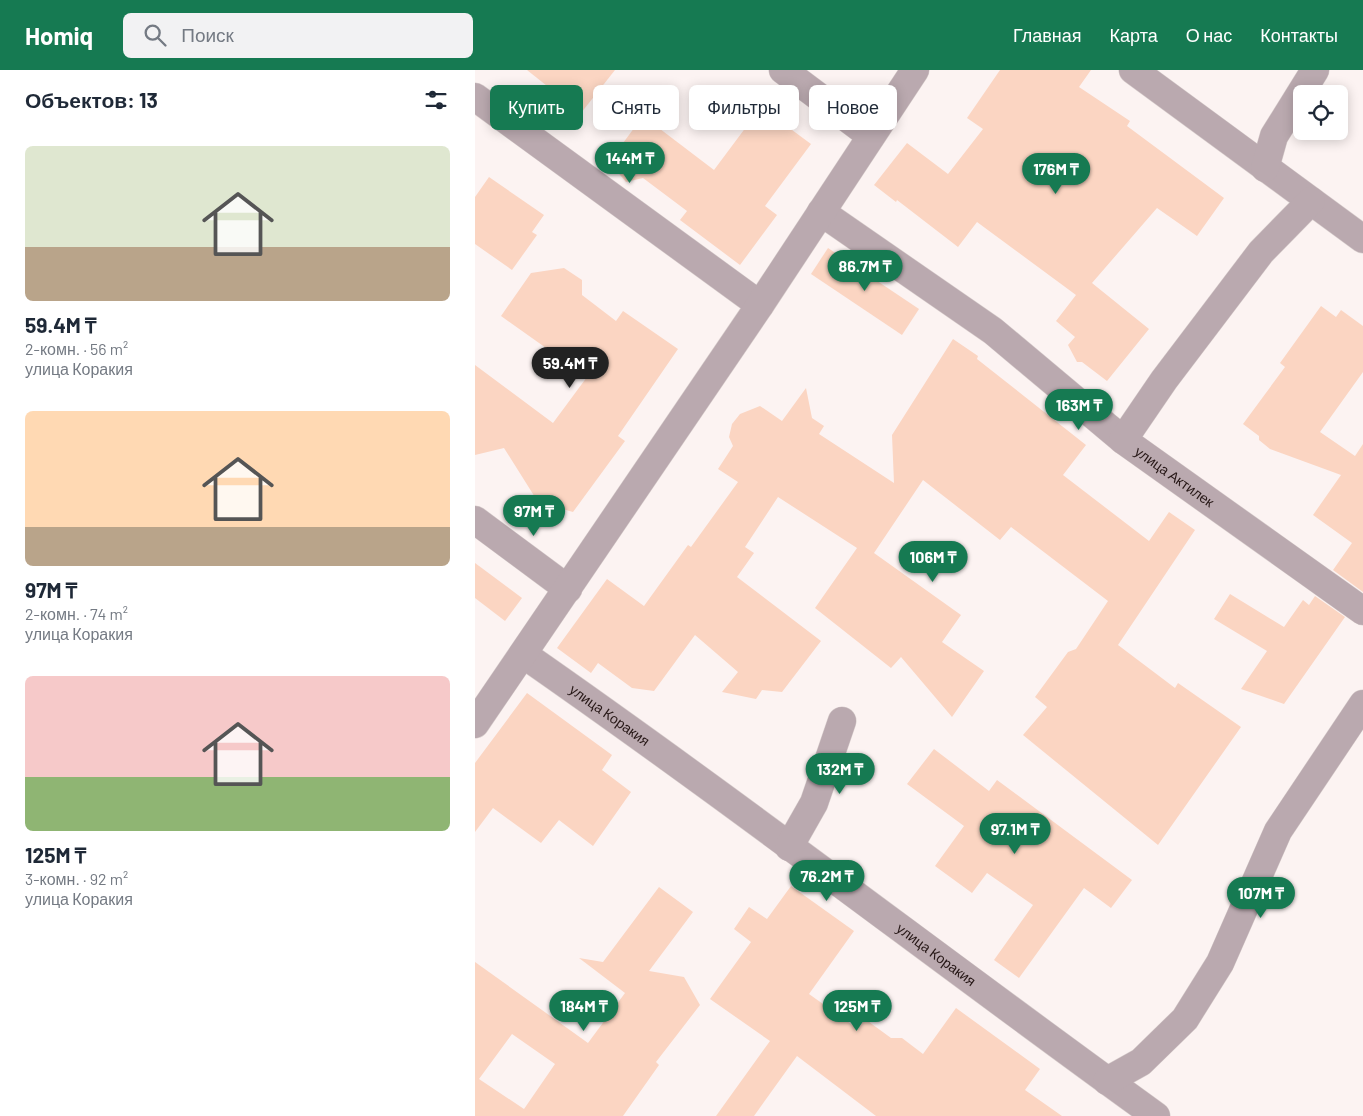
<!DOCTYPE html>
<html lang="ru">
<meta charset="utf-8">
<style>
:root{--surface:#fff;--page:#f2f2f3;--text:#1f2937;--muted:#747a83;--accent:#167a52}
body{margin:0;font-family:Barlow,sans-serif;background:var(--page);color:var(--text);height:100vh;display:flex;flex-direction:column;font-size:19px;white-space:nowrap}
*{box-sizing:border-box;margin:0}
p{font-size:16px;color:var(--muted)}
.icon{flex:none;width:28px;height:28px;fill:none;stroke:currentColor;stroke-width:2;stroke-linecap:round;stroke-linejoin:round}
.map{position:relative;flex:1;overflow:hidden}
.drawer{display:flex;flex-direction:column;background:var(--surface);width:475px}
.drawer>*{flex:none}
.guide{position:absolute;left:15px;top:15px;width:475px;height:45px;display:flex;gap:10px}
.buttons{position:absolute;left:818px;top:15px;display:grid;gap:10px}
.buttons a{display:grid;place-items:center;width:55px;height:55px;border-radius:8px;background:var(--surface);box-shadow:0 2px 12px #0003;font-size:25px}
.price{position:absolute;translate:-50% -42px;padding:0 11px;border-radius:18px;background:var(--accent);color:#fff;font-size:16px;line-height:32px;filter:drop-shadow(0 1px 2px #0008)}
.price::after{content:'';position:absolute;left:50%;top:30px;width:15px;height:11px;margin-left:-8px;background:inherit;clip-path:polygon(0 0,100% 0,50% 100%)}
.price.active{background:#222;color:#fff}
ul{padding:0;list-style:none}
li{display:grid;align-content:center;gap:10px;height:265px;padding:0 25px}
li span{display:grid;place-items:center;height:155px;border-radius:8px;color:#555}
li>.icon{margin-inline-start:auto}
span .icon{width:90px;height:90px;fill:#fffc;stroke-width:1}
li b{font-size:21px}
h2{display:flex;justify-content:space-between;align-items:center;height:60px;padding:0 25px;font-size:21px}
.tag{padding:0 18px;border-radius:8px;background:var(--surface);box-shadow:0 2px 12px #0003;font-size:18px;line-height:45px}
.tag.active{background:var(--accent);color:#fff}
header{display:flex;align-items:center;gap:30px;box-sizing:border-box;height:70px;padding:0 25px;background:var(--accent);color:#fff}
header strong{font-size:24px}
nav{display:flex;gap:28px;margin-inline-start:auto;font-size:18px}
.search{width:350px;height:45px;background:var(--page);display:flex;align-items:center;gap:12px;box-sizing:border-box;padding:0 18px;border-radius:8px;color:var(--muted);font-size:19px}
main{display:flex;flex:1;min-height:0}
.map>svg:first-child{display:block}
.building{fill:#fbd5c2;fill-rule:evenodd}
.lines{fill:none;stroke-linecap:round;stroke-linejoin:round}
.minor-casing{stroke:#dad0cf;stroke-width:29}
.minor{stroke:#baa9af;stroke-width:28}
.labels{text-anchor:middle;stroke-width:4;stroke-linejoin:round;paint-order:stroke}
.street-label{font-size:14px;fill:#261716;stroke:#fff}
</style>
<header>
<strong>Homiq</strong>
<div class="search"><svg class="icon" aria-label="search" viewBox="0 0 24 24"><circle cx="10" cy="10" r="6"/><path d="M15 15l6 6"/></svg>Поиск</div>
<nav><a>Главная</a><a>Карта</a><a>О нас</a><a>Контакты</a></nav>
</header>
<main>
<section class="drawer">
<h2>Объектов: 13<svg class="icon" aria-label="filters" viewBox="0 0 24 24"><path d="M4 7h16M4 17h16"/><circle cx="9" cy="7" r="2"/><circle cx="15" cy="17" r="2"/></svg></h2>
<ul>
<li><span style="background:linear-gradient(#dfe7d0 65%,#b9a48a 0)"><svg class="icon" aria-label="home" viewBox="0 0 24 24"><path d="M3 11l9-7 9 7M6 9v11h12V9"/></svg></span><div><b>59.4M ₸</b><p>2-комн. · 56 m²</p><p>улица Коракия</p></div></li>
<li><span style="background:linear-gradient(#ffd9b3 75%,#b9a48a 0)"><svg class="icon" aria-label="home" viewBox="0 0 24 24"><path d="M3 11l9-7 9 7M6 9v11h12V9"/></svg></span><div><b>97M ₸</b><p>2-комн. · 74 m²</p><p>улица Коракия</p></div></li>
<li><span style="background:linear-gradient(#f6c9c9 65%,#8fb573 0)"><svg class="icon" aria-label="home" viewBox="0 0 24 24"><path d="M3 11l9-7 9 7M6 9v11h12V9"/></svg></span><div><b>125M ₸</b><p>3-комн. · 92 m²</p><p>улица Коракия</p></div></li>
</ul>
</section>
<div class="map">
<svg width="888" height="1046" viewBox="0 0 888 1046">
<rect width="100%" height="100%" fill="#fcf3f2"/>
<g class="building">
<path d="M52,0h88l-34,43z"/>
<path d="M525,0h91l-12,17 51,34 -3,5 97,72 -27,38 -40,-28 -65,75 57,46 -42,52 -25,-19h-5l-9,-17 7,-8 -19,-16 20,-26 -99,-73 -19,25 -61,-47 -1,2 -22,-17 33,-42 41,31 35,-45 -16,-11z"/>
<path d="M286,37l50,37 -46,62 12,9 -37,50 -60,-45 7,-9 -44,-33 -17,4 -17,-20 34,-46 71,54z"/>
<path d="M14,107l55,38 -12,17 5,3 -25,35 -37,-26v-47z"/>
<path d="M353,178l91,61 -17,26 -91,-61z"/>
<path d="M89,198l18,12v15l34,26 7,-10 55,38 -60,87 7,5 -52,71 -35,-10 -34,-54 -29,7v-90l78,58 34,-46 -86,-61 30,-43z"/>
<path d="M846,236l15,11 5,-7 22,16v46l-43,60 35,24 8,-12v148l-30,-22 19,-27 -39,-28 28,-40 -71,-26 -11,-9v-4l-16,-12 42,-57 -5,-4z"/>
<path d="M478,269l25,17 -1,3 109,86 -23,30 86,66 20,-29 26,18 -77,115 57,43 3,-5 63,44 -83,118 -135,-110 24,-28 -12,-10 33,-45 8,-3 32,-48 -97,-74 -11,13 -77,-60 -49,73 87,62 -19,27 42,29 -32,46 -51,-60 -10,11 -76,-60 42,-60 -79,-51 -33,50 9,6 -17,24 84,64 -39,51 -20,-2 -6,9 -34,-7 16,-20 -43,-37 -41,56 -22,-3 -34,-25 -7,10 -34,-25 50,-69 37,27 44,-61 3,2 47,-65 -20,-13 15,-23 -4,-9 3,-13 8,-10 20,-8 22,15 24,-33 6,30 12,8 -5,8 75,49 -2,-48z"/>
<path d="M0,493l47,35 -17,23 -30,-23z"/>
<path d="M755,524l54,33 19,-27 6,5 6,-9 30,21 -61,87 -43,-15 26,-38 -53,-32z"/>
<path d="M52,623l85,62 -10,15 29,22 -38,54 -34,-26 -18,23 -48,-35 -18,24v-69z"/>
<path d="M459,679l55,42 8,-11 135,100 -21,28 -27,-20 -65,90 -25,-18 39,-55 -46,-32 -15,20 -37,-27 29,-40 -57,-42z"/>
<path d="M316,816l63,45 -45,63 49,35 7,-10 26,19h11l21,16 33,-46 84,61 -15,21 37,26h-186l-79,-60 -43,60h-38l54,-75 -60,-42 41,-57 -17,-13 15,-22 18,12z"/>
<path d="M184,817l34,25 -44,59 35,6 16,28 -44,57 3,3 -36,51h-148v-154l113,81 37,-50 -46,-35 24,4zM37,964l43,30 -31,45 -45,-30z"/>
</g>
<g class="lines">
<g class="minor-casing">
<g id="minor">
<path d="M308,0l88,66"/>
<path d="M658,0l230,169"/>
<path d="M0,27l285,208"/>
<path d="M790,98l9,-32 41,-66"/>
<path id="s1" d="M346,142l172,119 130,109 240,171"/>
<path d="M648,370l41,-60 97,-128 50,-51"/>
<path d="M0,450l93,69"/>
<path id="s2" d="M48,584c214,149 421,309 633,462"/>
<path d="M0,654l285,-419 155,-235"/>
<path d="M314,777l25,-44 28,-82"/>
<path d="M632,1011l34,-19 44,-43 35,-56 58,-132 85,-127"/>
</g>
</g>
<use href="#minor" class="minor"/>
</g>
<g class="labels">
<g class="street-label">
<text dy="5" stroke="none"><textPath href="#s1" startOffset="442">улица Актилек</textPath></text>
<text dy="5" stroke="none"><textPath href="#s2" startOffset="106">улица Коракия</textPath></text>
<text dy="5" stroke="none"><textPath href="#s2" startOffset="511">улица Коракия</textPath></text>
</g>
</g>
</svg>
<div class="buttons">
<a><svg class="icon" aria-label="locate" viewBox="0 0 24 24"><circle cx="12" cy="12" r="6"/><path d="M12 2v4M12 18v4M2 12h4M18 12h4"/></svg></a>
</div>
<b class="price" style="left:155px;top:114px">144M ₸</b>
<b class="price" style="left:581px;top:125px">176M ₸</b>
<b class="price" style="left:390px;top:222px">86.7M ₸</b>
<b class="price active" style="left:95px;top:319px">59.4M ₸</b>
<b class="price" style="left:604px;top:361px">163M ₸</b>
<b class="price" style="left:59px;top:467px">97M ₸</b>
<b class="price" style="left:458px;top:513px">106M ₸</b>
<b class="price" style="left:365px;top:725px">132M ₸</b>
<b class="price" style="left:540px;top:785px">97.1M ₸</b>
<b class="price" style="left:352px;top:832px">76.2M ₸</b>
<b class="price" style="left:786px;top:849px">107M ₸</b>
<b class="price" style="left:109px;top:962px">184M ₸</b>
<b class="price" style="left:382px;top:962px">125M ₸</b>
<div class="guide">
<a class="tag active">Купить</a>
<a class="tag">Снять</a>
<a class="tag">Фильтры</a>
<a class="tag">Новое</a>
</div>
</div>
</main>
